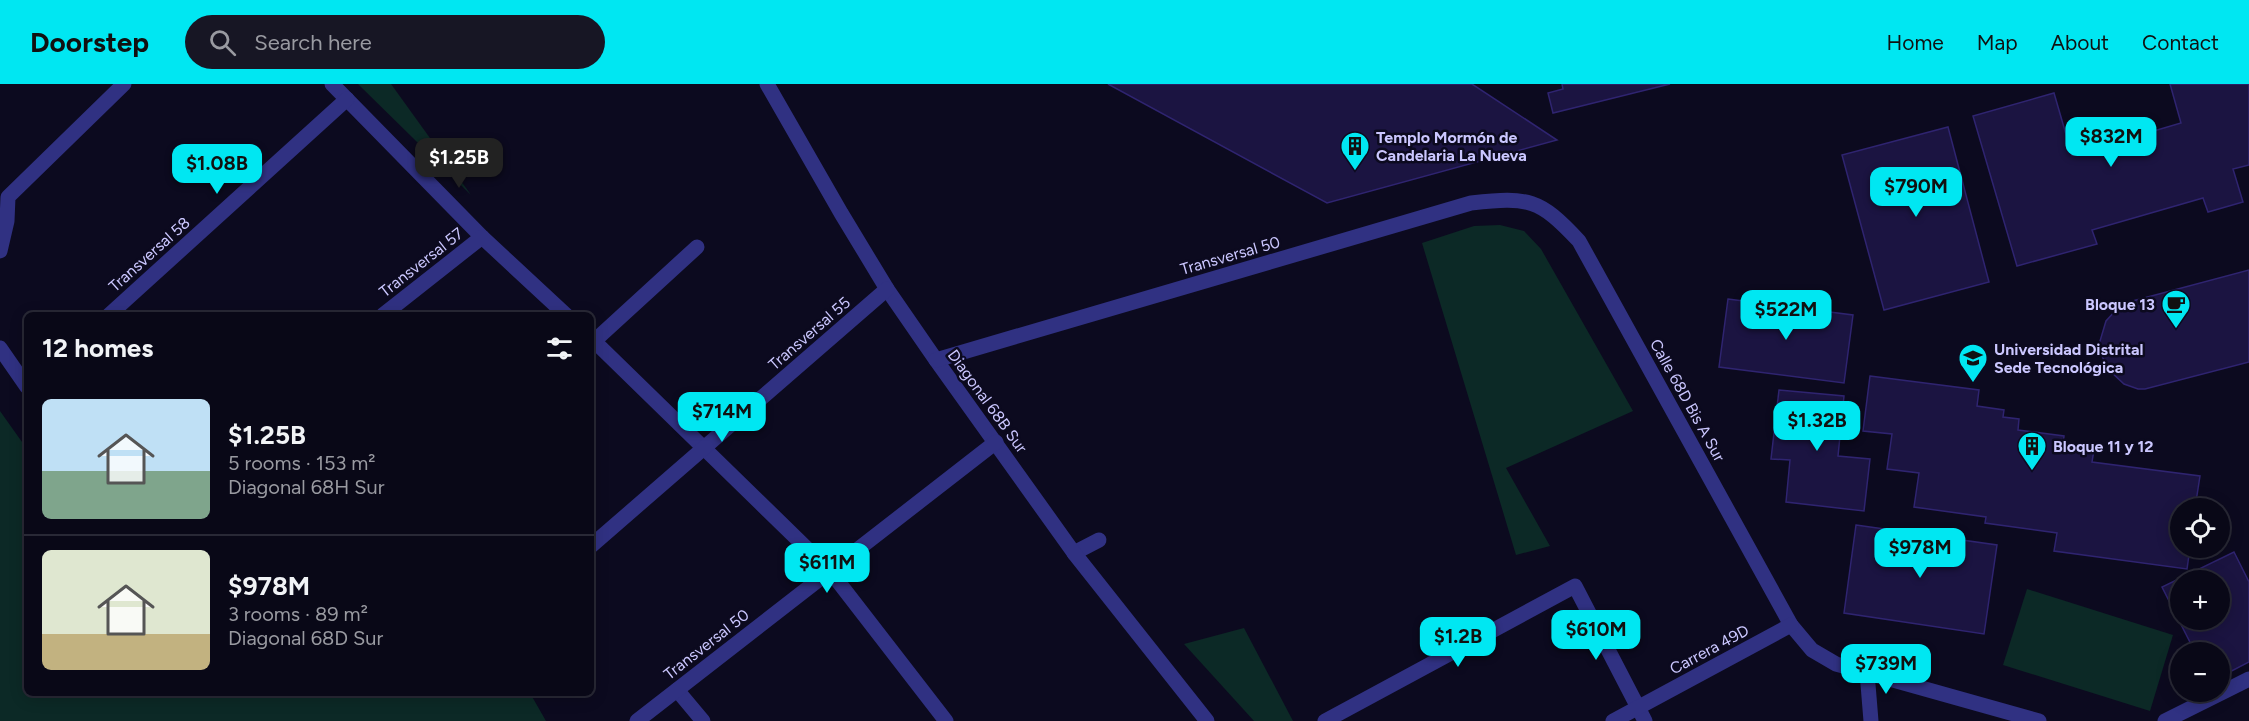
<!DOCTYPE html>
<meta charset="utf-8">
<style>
:root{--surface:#090817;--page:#171624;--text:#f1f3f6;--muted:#999aa1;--line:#292936;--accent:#00e7f2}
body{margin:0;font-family:Figtree,sans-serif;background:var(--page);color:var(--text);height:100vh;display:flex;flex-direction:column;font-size:22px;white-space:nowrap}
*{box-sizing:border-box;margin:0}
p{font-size:20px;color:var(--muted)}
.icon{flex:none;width:33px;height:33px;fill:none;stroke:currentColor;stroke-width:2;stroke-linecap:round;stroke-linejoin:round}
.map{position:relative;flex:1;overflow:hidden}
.panel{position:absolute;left:24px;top:228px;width:570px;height:384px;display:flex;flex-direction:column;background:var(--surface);border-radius:9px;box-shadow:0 3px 15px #0003,0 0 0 2px var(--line)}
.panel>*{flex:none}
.tools{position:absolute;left:2170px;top:414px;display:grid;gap:12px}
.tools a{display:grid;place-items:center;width:60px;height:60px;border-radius:50%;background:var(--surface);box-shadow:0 3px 15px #0003,0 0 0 2px var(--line);font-size:30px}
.price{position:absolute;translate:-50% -51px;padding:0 14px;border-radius:12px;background:var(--accent);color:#111;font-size:20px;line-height:39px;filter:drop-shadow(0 2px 3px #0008)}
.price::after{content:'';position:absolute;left:50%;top:36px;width:18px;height:14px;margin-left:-9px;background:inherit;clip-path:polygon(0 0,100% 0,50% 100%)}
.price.current{background:#222;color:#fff}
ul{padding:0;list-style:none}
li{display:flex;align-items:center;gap:18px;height:150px;padding:0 18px}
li+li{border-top:2px solid var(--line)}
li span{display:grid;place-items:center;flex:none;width:168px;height:120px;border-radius:9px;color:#555}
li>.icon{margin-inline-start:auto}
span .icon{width:72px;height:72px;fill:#fffc;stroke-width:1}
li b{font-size:26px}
h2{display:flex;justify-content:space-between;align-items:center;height:72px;padding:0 18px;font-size:26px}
header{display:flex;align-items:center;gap:36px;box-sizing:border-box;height:84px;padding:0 30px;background:var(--accent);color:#111}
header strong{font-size:28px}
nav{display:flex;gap:33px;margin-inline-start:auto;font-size:21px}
.search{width:420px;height:54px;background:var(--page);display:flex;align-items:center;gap:15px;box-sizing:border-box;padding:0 21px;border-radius:33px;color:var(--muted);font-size:22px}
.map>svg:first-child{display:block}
.green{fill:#0c2926}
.building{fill:#1b1441;stroke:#2f2470;stroke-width:1.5;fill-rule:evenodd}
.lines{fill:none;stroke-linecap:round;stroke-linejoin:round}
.lane{stroke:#303182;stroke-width:15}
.street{stroke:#303182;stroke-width:15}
.labels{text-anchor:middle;stroke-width:5;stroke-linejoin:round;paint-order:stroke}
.poi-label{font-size:16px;font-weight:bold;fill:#cbc7ff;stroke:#0c0a1f;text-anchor:start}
.street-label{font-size:16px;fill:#cbc7ff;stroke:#0c0a1f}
</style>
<header>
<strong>Doorstep</strong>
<div class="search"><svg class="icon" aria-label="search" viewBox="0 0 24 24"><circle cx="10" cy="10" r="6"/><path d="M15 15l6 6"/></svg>Search here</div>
<nav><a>Home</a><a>Map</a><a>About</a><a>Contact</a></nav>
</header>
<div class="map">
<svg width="2249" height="637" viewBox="0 0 2249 637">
<rect width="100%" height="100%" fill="#0c0a1f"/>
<g class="green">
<path d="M358,0h33l80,111z"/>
<path d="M1500,141l24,6 17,18 92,162 -127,57 44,78 -34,9 -94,-312 52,-17z"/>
<path d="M0,327l27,38v244h503l16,28h-546z"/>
<path d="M2027,505l146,46 -23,76 -147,-46z"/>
<path d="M1244,544l49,93h-39l-70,-77z"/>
</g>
<g class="building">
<path d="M1108,0h364l85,56 -230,63z"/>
<path d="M1562,0h108l-117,29 -5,-20 15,-4z"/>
<path d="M2170,0h79v81l-16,4 10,33 -35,10 -5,-14 -111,32 5,14 -80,22 -44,-150 81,-23 18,62 109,-32z"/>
<path d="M1948,43l41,155 -105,28 -42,-155z"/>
<path d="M2249,186v92l-104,27h-7l-14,-5 -16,-15 -6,-13 -2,-15 6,-20 10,-11 13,-8z"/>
<path d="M1728,215l125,16 -9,68 -125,-16z"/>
<path d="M1870,292l109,14 -2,16 27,4 -1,7 16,2 -1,11 46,6 -1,9 31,5 -2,12 108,14 -5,32h-14v40h9l-3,21 -133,-18 3,-18 -72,-10 1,-6 -72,-10 5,-34 -32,-4 5,-35 -29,-3z"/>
<path d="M1779,306l65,6 -6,60 32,3 -6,52 -78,-9 4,-42 -19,-1z"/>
<path d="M1856,441l141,20 -13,89 -140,-21z"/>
<path d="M2234,468l15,30v80l-29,15v-25h-25l-33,-65zM2181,496h39v40h-39z"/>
</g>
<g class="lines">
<path class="lane" d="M1074,469l25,-13"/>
<g class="street">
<path d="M332,0l150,153 84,78"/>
<path d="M767,0l74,129 46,76 49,71 138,193 133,168"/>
<path d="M0,167l7,-30 1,-24 116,-113"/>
<path d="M109,231l238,-216"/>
<path d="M383,231l99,-78"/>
<path d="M591,254l239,233 116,150"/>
<path d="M591,260l106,-97"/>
<path d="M0,264l27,39"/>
<path d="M936,276l535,-157c58,-6 68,-5 108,38l212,384 21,25 24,14 203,57"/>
<path d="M591,462l296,-257"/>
<path d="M1867,588l4,49"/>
<path d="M677,606l26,31"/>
<path d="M637,637l359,-279"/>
<path d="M1325,637l250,-135 70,135"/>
<path d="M1613,637l178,-96"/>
<path d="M2165,637l84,-42"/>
</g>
</g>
<defs>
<g id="building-pin" transform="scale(1.5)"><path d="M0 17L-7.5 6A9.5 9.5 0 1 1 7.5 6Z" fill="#00e7f2" stroke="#0c0a1f"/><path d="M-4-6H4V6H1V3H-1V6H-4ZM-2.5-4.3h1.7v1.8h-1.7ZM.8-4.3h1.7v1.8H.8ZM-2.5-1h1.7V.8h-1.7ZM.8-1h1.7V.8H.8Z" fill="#111"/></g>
<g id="cafe-pin" transform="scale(1.5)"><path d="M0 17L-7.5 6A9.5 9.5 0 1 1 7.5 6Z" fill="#00e7f2" stroke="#0c0a1f"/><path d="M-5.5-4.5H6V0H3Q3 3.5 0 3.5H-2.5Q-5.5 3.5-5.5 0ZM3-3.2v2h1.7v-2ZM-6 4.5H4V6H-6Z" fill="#111"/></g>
<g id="university-pin" transform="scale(1.5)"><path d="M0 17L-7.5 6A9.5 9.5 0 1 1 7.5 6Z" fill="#00e7f2" stroke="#0c0a1f"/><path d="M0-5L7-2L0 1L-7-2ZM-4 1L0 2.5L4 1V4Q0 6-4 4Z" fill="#111"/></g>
</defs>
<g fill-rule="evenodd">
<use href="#building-pin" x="1355" y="62"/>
<use href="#cafe-pin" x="2176" y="220"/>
<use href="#university-pin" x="1973" y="274"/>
<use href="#building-pin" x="2032" y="362"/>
</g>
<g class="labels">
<g class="poi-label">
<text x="1376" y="59">Templo Mormón de<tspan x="1376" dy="18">Candelaria La Nueva</tspan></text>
<text x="2155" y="226" text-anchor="end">Bloque 13</text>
<text x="1994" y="271">Universidad Distrital<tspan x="1994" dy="18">Sede Tecnológica</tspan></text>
<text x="2053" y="368">Bloque 11 y 12</text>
</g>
<g class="street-label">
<text transform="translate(149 170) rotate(-42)" y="6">Transversal 58</text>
<text transform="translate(1230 171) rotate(-16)" y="6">Transversal 50</text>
<text transform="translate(421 178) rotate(-38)" y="6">Transversal 57</text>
<text transform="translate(809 249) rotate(-41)" y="6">Transversal 55</text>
<text transform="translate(1688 316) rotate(61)" y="6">Calle 68D Bis A Sur</text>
<text transform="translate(988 317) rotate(54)" y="6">Diagonal 68B Sur</text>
<text transform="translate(706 560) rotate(-38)" y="6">Transversal 50</text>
<text transform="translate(1709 565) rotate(-28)" y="6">Carrera 49D</text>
</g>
</g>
</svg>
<div class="tools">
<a><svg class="icon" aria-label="locate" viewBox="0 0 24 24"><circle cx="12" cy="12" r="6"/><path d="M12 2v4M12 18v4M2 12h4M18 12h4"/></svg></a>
<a>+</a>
<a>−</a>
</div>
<b class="price" style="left:2111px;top:84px">$832M</b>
<b class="price current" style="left:459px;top:105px">$1.25B</b>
<b class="price" style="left:217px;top:111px">$1.08B</b>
<b class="price" style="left:1916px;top:134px">$790M</b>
<b class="price" style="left:1786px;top:257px">$522M</b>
<b class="price" style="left:722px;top:359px">$714M</b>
<b class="price" style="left:1817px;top:368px">$1.32B</b>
<b class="price" style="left:1920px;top:495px">$978M</b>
<b class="price" style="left:827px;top:510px">$611M</b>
<b class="price" style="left:1596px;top:577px">$610M</b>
<b class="price" style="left:1458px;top:584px">$1.2B</b>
<b class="price" style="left:1886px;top:611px">$739M</b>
<section class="panel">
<h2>12 homes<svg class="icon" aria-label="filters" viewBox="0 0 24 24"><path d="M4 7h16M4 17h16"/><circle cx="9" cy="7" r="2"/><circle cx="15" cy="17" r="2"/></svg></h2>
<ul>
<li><span style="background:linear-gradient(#bfe0f5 60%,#7fa58c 0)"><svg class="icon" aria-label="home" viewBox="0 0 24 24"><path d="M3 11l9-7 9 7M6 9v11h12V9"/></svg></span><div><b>$1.25B</b><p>5 rooms · 153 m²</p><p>Diagonal 68H Sur</p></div></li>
<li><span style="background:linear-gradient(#dfe7d0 70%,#c2b280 0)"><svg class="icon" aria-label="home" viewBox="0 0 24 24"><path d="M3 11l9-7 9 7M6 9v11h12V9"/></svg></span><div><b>$978M</b><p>3 rooms · 89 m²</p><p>Diagonal 68D Sur</p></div></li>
</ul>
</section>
</div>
